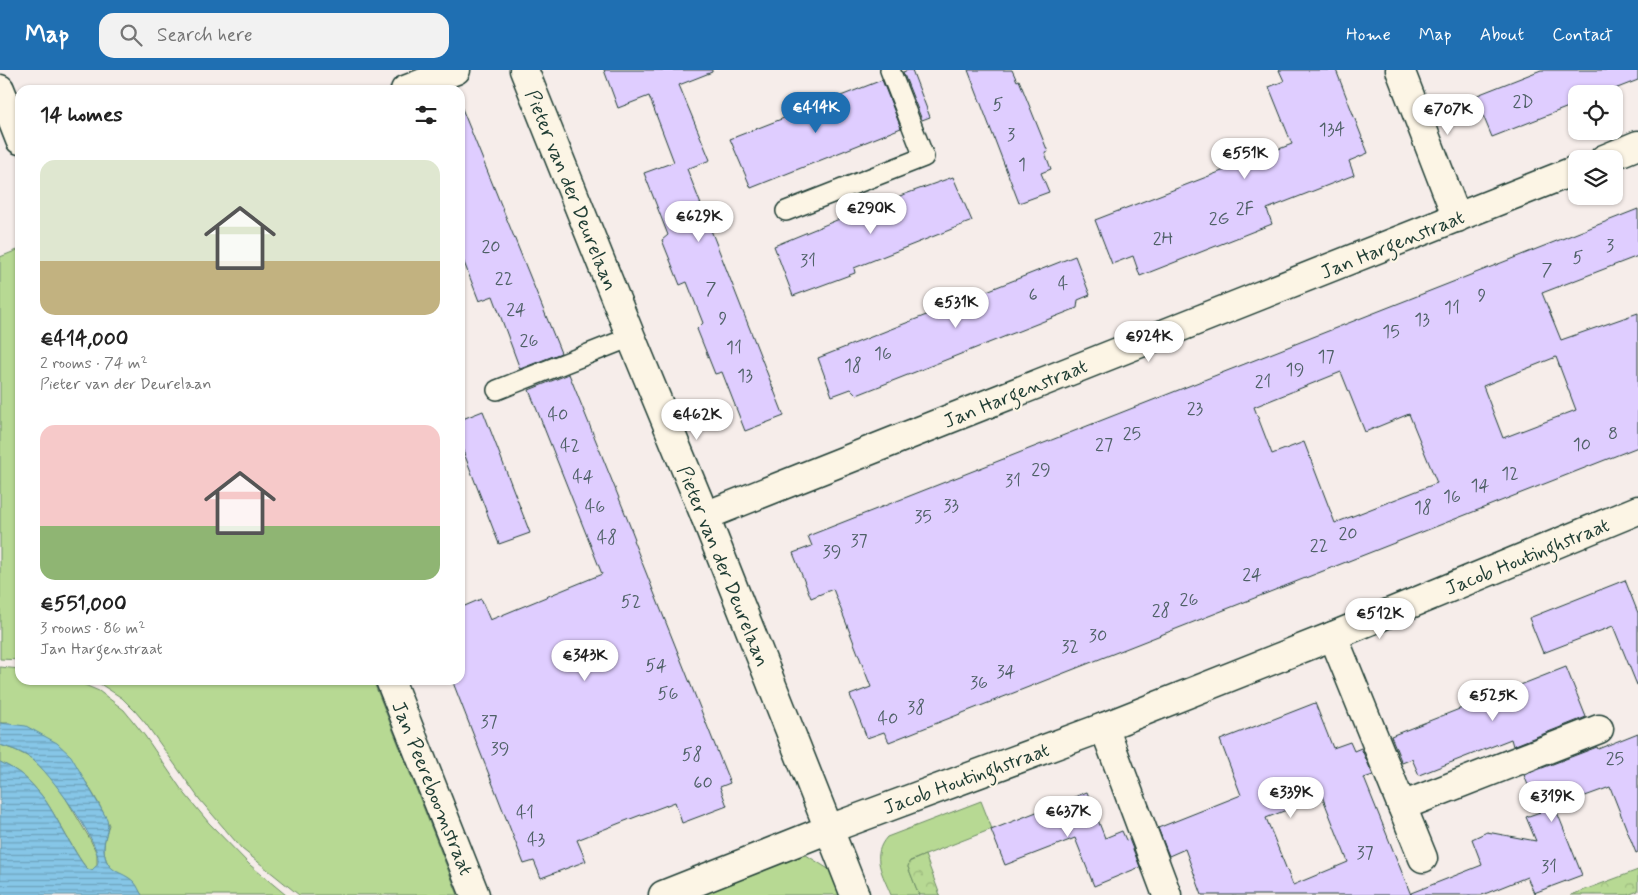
<!DOCTYPE html>
<meta charset="utf-8">
<style>
:root{--surface:#fff;--page:#f2f2f2;--text:#222;--muted:#767676;--accent:#1f6fb2}
body{margin:0;font-family:Mynerve,sans-serif;background:var(--page);color:var(--text);height:100vh;display:flex;flex-direction:column;font-size:19px;white-space:nowrap}
*{box-sizing:border-box;margin:0}
p{font-size:16px;color:var(--muted)}
.icon{flex:none;width:28px;height:28px;fill:none;stroke:currentColor;stroke-width:2;stroke-linecap:round;stroke-linejoin:round}
.map{position:relative;flex:1;overflow:hidden}
.details{position:absolute;left:15px;top:15px;width:450px;height:600px;display:flex;flex-direction:column;background:var(--surface);border-radius:15px;box-shadow:0 1px 4px #0004}
.details>*{flex:none}
.fabs{position:absolute;left:1568px;top:15px;display:grid;gap:10px}
.fabs a{display:grid;place-items:center;width:55px;height:55px;border-radius:10px;background:var(--surface);box-shadow:0 1px 4px #0004;font-size:25px}
.price{position:absolute;translate:-50% -42px;padding:0 11px;border-radius:18px;background:#fff;color:#222;font-size:16px;line-height:32px;filter:drop-shadow(0 1px 2px #0008)}
.price::after{content:'';position:absolute;left:50%;top:30px;width:15px;height:11px;margin-left:-8px;background:inherit;clip-path:polygon(0 0,100% 0,50% 100%)}
.price.on{background:var(--accent);color:#fff}
ul{padding:0;list-style:none}
li{display:grid;align-content:center;gap:10px;height:265px;padding:0 25px}
li span{display:grid;place-items:center;height:155px;border-radius:15px;color:#555}
li>.icon{margin-inline-start:auto}
span .icon{width:90px;height:90px;fill:#fffc;stroke-width:1}
li b{font-size:21px}
h2{display:flex;justify-content:space-between;align-items:center;height:60px;padding:0 25px;font-size:21px}
header{display:flex;align-items:center;gap:30px;box-sizing:border-box;height:70px;padding:0 25px;background:var(--accent);color:#fff}
header strong{font-size:24px}
nav{display:flex;gap:28px;margin-inline-start:auto;font-size:18px}
.search{width:350px;height:45px;background:var(--page);display:flex;align-items:center;gap:12px;box-sizing:border-box;padding:0 18px;border-radius:15px;color:var(--muted);font-size:19px}
.map>svg:first-child{display:block}
.green{fill:#b7d993;stroke:#6b8b64}
.forest{fill:url(#forest-crowns);stroke:#6b8b64}
.water{fill:url(#water-rules);stroke:#5d8f9f}
.building{fill:#dfcdff;stroke:#1f3d34;fill-rule:evenodd}
.lines{fill:none;stroke-linecap:round;stroke-linejoin:round}
.service-casing{stroke:#1f3d34;stroke-width:22}
.minor-casing{stroke:#1f3d34;stroke-width:31}
.service{stroke:#fcf5e5;stroke-width:19}
.minor{stroke:#fcf5e5;stroke-width:28}
.labels{text-anchor:middle;stroke-width:4.5;stroke-linejoin:round;paint-order:stroke}
.number-label{font-size:18px;fill:#4f6167}
.street-label{font-size:20px;fill:#1f3d34;stroke:#fcf5e5}
</style>
<header>
<strong>Map</strong>
<div class="search"><svg class="icon" aria-label="search" viewBox="0 0 24 24"><circle cx="10" cy="10" r="6"/><path d="M15 15l6 6"/></svg>Search here</div>
<nav><a>Home</a><a>Map</a><a>About</a><a>Contact</a></nav>
</header>
<div class="map">
<svg width="1638" height="825" viewBox="0 0 1638 825">
<defs>
<pattern id="forest-crowns" width="20" height="18" patternUnits="userSpaceOnUse" patternTransform="scale(1.25)"><rect width="20" height="18" fill="#b7d993"/><path d="M2 6a3 3 0 1 1 6 0M12 15a3 3 0 1 1 6 0" fill="none" stroke="#9dbb7f"/></pattern>
<pattern id="water-rules" width="6" height="5" patternUnits="userSpaceOnUse" patternTransform="scale(1.25)"><rect width="6" height="5" fill="#86c6e7"/><path d="M0 2.5h6" fill="none" stroke="#6da2bc"/></pattern>
</defs>
<rect width="100%" height="100%" fill="#f6edea"/>
<filter id="ink" filterUnits="userSpaceOnUse"><feTurbulence type="fractalNoise" baseFrequency=".02" numOctaves="2"/><feDisplacementMap in="SourceGraphic" scale="10" xChannelSelector="R" yChannelSelector="G"/><feConvolveMatrix kernelMatrix="1 2 1 2 8 2 1 2 1" color-interpolation-filters="sRGB"/></filter>
<g filter="url(#ink)">
<g class="green">
<path d="M20,179v411l-20,-1v-402z"/>
<path d="M0,597l20,2v11h53l26,11 25,19 21,26 36,53 28,34 41,42 36,30h-144c-4,-5 -6,-12 -12,-16 -4,-3 -10,-4 -14,-7 -16,-11 -13,-31 -7,-47l-10,-21 -13,-22 -76,-59h-10z"/>
<path d="M94,610h279l85,215h-159l-57,-46 -42,-49 -54,-76 -11,-13 -13,-13z"/>
<path d="M0,675l15,5 16,8 18,17 16,22 25,42 7,15v12l-5,4c-1,0 -3,0 -4,-1 -8,-5 -35,-60 -46,-73 -15,-18 -21,-24 -42,-34z"/>
<path d="M981,731l11,28 -82,32 -2,6 11,28h-28c-8,-20 -21,-39 -4,-58z"/>
<path d="M795,778l35,22 10,25h-141z"/>
</g>
<g class="forest">
<path d="M925,785l15,40h-21l-11,-28 1,-5z"/>
<path d="M1638,800v21l-10,4h-57z"/>
</g>
<path class="water" d="M0,653l26,3 31,17 14,13 36,63c3,10 -4,20 -3,31 2,24 18,20 30,32 4,4 5,9 8,13h-142v-133c21,10 27,16 42,34 11,13 38,69 46,73 1,1 3,1 4,1 3,-3 6,-5 6,-9 2,-20 -50,-90 -66,-102 -10,-7 -21,-11 -32,-14z"/>
<g class="building">
<path d="M604,0h108v2l-33,13 31,75 -23,9 97,247 -39,15 -23,-59 -7,2 -18,-45 6,-6 -16,-41 -7,3 -18,-45 6,-5 -24,-62 30,-11 -25,-66 -31,12z"/>
<path d="M908,0h4l18,47 -8,3 -19,-48z"/>
<path d="M968,0h44l5,11 2,-1 29,72 -3,1 6,16 -10,4 8,19 -30,11z"/>
<path d="M1279,0h57l32,83 -19,8 5,14 -87,34 5,15 -132,52 -7,-20 -21,8 -17,-44 197,-76 -23,-57 15,-6z"/>
<path d="M1541,0h97v10l-36,14h-26v10l-84,33 -17,-41z"/>
<path d="M882,10l19,48 -150,60 -21,-49z"/>
<path d="M460,36h1l100,247 -41,16 -27,-73 -14,5 -19,-49z"/>
<path d="M953,107l19,44 -118,47 1,5 -62,23 -19,-50 92,-38z"/>
<path d="M1638,139v47l-96,37 19,47 77,-27v134l-749,295 -5,-10 -17,6 -17,-43 21,-8 -38,-98 -22,9 -18,-45 19,-7 -4,-10zM1556,287l20,53 -73,28 -20,-52zM1341,302l24,60 44,-18 28,69 -102,40 -31,-81 -32,12 -18,-47z"/>
<path d="M1075,186l15,39 -12,5 -1,8 -220,87 -6,-6 -19,7 -14,-38z"/>
<path d="M569,304l54,134 12,31 -2,1 97,243 -10,4 7,19 -45,17 -7,-21 -50,19 -48,19 9,21 -45,17 -7,-17 -10,3 -72,-184h8v-72l21,-9 9,21 112,-46 -73,-184z"/>
<path d="M483,341l47,122 -31,11 -39,-101v-23z"/>
<path d="M1625,510l13,33v72h-1l-24,-59 -70,27 -14,-35z"/>
<path d="M1566,597l20,50 -73,29 -2,-7 -92,36 -7,-16 -10,4 -11,-27z"/>
<path d="M1315,633l18,45 17,-6 4,9 7,-3 12,27 -9,3 47,117h-209l-17,-46 -16,7 -11,-28 83,-33 -21,-55zM1322,726l26,66 -55,23 -27,-67z"/>
<path d="M1638,663v119l-2,1 -26,-66 -55,20 27,68 -48,18 -7,-16 -45,18h-71v-2l71,-28 -10,-26 15,-7 49,9 -10,-24 14,-5 -1,1 -15,-38 73,-28 1,2z"/>
<path d="M1087,722l18,46 17,-7 4,9 3,-1 11,28 -46,19 -19,-48 -70,27 -14,-35z"/>
</g>
<g class="lines">
<g class="service-casing">
<g id="service">
<path d="M786,141l138,-54 -34,-87"/>
<path d="M497,320l134,-53"/>
</g>
</g>
<g class="minor-casing">
<g id="minor">
<path d="M524,0l107,267 74,179 150,379"/>
<path d="M1400,0l57,148"/>
<path d="M0,19l20,51"/>
<path d="M405,20l51,-20"/>
<path d="M1604,89l34,-14"/>
<path d="M705,446l871,-346"/>
<path d="M1333,566l90,222"/>
<path d="M390,610l85,215"/>
<path d="M1104,657l63,168"/>
<path d="M1402,736l197,-77"/>
<path d="M663,825l166,-66 275,-102 229,-91 305,-126"/>
</g>
</g>
<use href="#service" class="service"/>
<use href="#minor" class="minor"/>
</g>
</g>
<g class="labels">
<g class="number-label">
<text x="1523" y="37">2D</text>
<text x="998" y="40">5</text>
<text x="1332" y="65">134</text>
<text x="1011" y="70">3</text>
<text x="1022" y="100">1</text>
<text x="1245" y="144">2F</text>
<text x="1219" y="154">2G</text>
<text x="1163" y="174">2H</text>
<text x="1610" y="181">3</text>
<text x="491" y="182">20</text>
<text x="1578" y="193">5</text>
<text x="808" y="196">31</text>
<text x="1547" y="205">7</text>
<text x="504" y="214">22</text>
<text x="1063" y="219">4</text>
<text x="711" y="224">7</text>
<text x="1033" y="230">6</text>
<text x="1482" y="231">9</text>
<text x="1452" y="243">11</text>
<text x="516" y="245">24</text>
<text x="723" y="254">9</text>
<text x="1422" y="255">13</text>
<text x="1391" y="267">15</text>
<text x="529" y="276">26</text>
<text x="734" y="283">11</text>
<text x="883" y="289">16</text>
<text x="1326" y="292">17</text>
<text x="853" y="301">18</text>
<text x="1295" y="305">19</text>
<text x="745" y="311">13</text>
<text x="1263" y="317">21</text>
<text x="1195" y="344">23</text>
<text x="558" y="350">40</text>
<text x="1132" y="369">25</text>
<text x="1613" y="369">8</text>
<text x="1104" y="380">27</text>
<text x="1582" y="380">10</text>
<text x="570" y="381">42</text>
<text x="1041" y="405">29</text>
<text x="1510" y="409">12</text>
<text x="583" y="412">44</text>
<text x="1013" y="416">31</text>
<text x="1480" y="421">14</text>
<text x="1452" y="432">16</text>
<text x="951" y="441">33</text>
<text x="595" y="442">46</text>
<text x="1423" y="443">18</text>
<text x="923" y="452">35</text>
<text x="1348" y="469">20</text>
<text x="607" y="473">48</text>
<text x="859" y="476">37</text>
<text x="1319" y="481">22</text>
<text x="832" y="487">39</text>
<text x="1252" y="510">24</text>
<text x="1189" y="535">26</text>
<text x="631" y="537">52</text>
<text x="1161" y="546">28</text>
<text x="1098" y="571">30</text>
<text x="1070" y="582">32</text>
<text x="656" y="601">54</text>
<text x="1006" y="607">34</text>
<text x="979" y="618">36</text>
<text x="668" y="629">56</text>
<text x="916" y="643">38</text>
<text x="888" y="654">40</text>
<text x="489" y="657">37</text>
<text x="500" y="684">39</text>
<text x="692" y="690">58</text>
<text x="1615" y="694">25</text>
<text x="703" y="718">60</text>
<text x="525" y="748">41</text>
<text x="536" y="775">43</text>
<text x="1365" y="788">37</text>
<text x="1549" y="802">31</text>
</g>
<g class="street-label">
<text transform="translate(572 120) rotate(68)" y="7">Pieter van der Deurelaan</text>
<text transform="translate(1392 174) rotate(-22)" y="7">Jan Hargenstraat</text>
<text transform="translate(1015 323) rotate(-22)" y="7">Jan Hargenstraat</text>
<text transform="translate(1527 486) rotate(-22)" y="7">Jacob Houtinghstraat</text>
<text transform="translate(724 496) rotate(68)" y="7">Pieter van der Deurelaan</text>
<text transform="translate(966 708) rotate(-20)" y="7">Jacob Houtinghstraat</text>
<text transform="translate(433 718) rotate(68)" y="7">Jan Peereboomstraat</text>
</g>
</g>
</svg>
<div class="fabs">
<a><svg class="icon" aria-label="locate" viewBox="0 0 24 24"><circle cx="12" cy="12" r="6"/><path d="M12 2v4M12 18v4M2 12h4M18 12h4"/></svg></a>
<a><svg class="icon" aria-label="layers" viewBox="0 0 24 24"><path d="M12 4l9 5-9 5-9-5zM3 14l9 5 9-5"/></svg></a>
</div>
<b class="price on" style="left:816px;top:64px">€414K</b>
<b class="price" style="left:1448px;top:66px">€707K</b>
<b class="price" style="left:1245px;top:110px">€551K</b>
<b class="price" style="left:871px;top:165px">€290K</b>
<b class="price" style="left:699px;top:173px">€629K</b>
<b class="price" style="left:956px;top:259px">€531K</b>
<b class="price" style="left:1149px;top:293px">€924K</b>
<b class="price" style="left:697px;top:371px">€462K</b>
<b class="price" style="left:1380px;top:570px">€512K</b>
<b class="price" style="left:585px;top:612px">€343K</b>
<b class="price" style="left:1493px;top:652px">€525K</b>
<b class="price" style="left:1291px;top:749px">€339K</b>
<b class="price" style="left:1552px;top:753px">€319K</b>
<b class="price" style="left:1068px;top:768px">€637K</b>
<section class="details">
<h2>14 homes<svg class="icon" aria-label="filters" viewBox="0 0 24 24"><path d="M4 7h16M4 17h16"/><circle cx="9" cy="7" r="2"/><circle cx="15" cy="17" r="2"/></svg></h2>
<ul>
<li><span style="background:linear-gradient(#dfe7d0 65%,#c2b280 0)"><svg class="icon" aria-label="home" viewBox="0 0 24 24"><path d="M3 11l9-7 9 7M6 9v11h12V9"/></svg></span><div><b>€414,000</b><p>2 rooms · 74 m²</p><p>Pieter van der Deurelaan</p></div></li>
<li><span style="background:linear-gradient(#f6c9c9 65%,#8fb573 0)"><svg class="icon" aria-label="home" viewBox="0 0 24 24"><path d="M3 11l9-7 9 7M6 9v11h12V9"/></svg></span><div><b>€551,000</b><p>3 rooms · 86 m²</p><p>Jan Hargenstraat</p></div></li>
</ul>
</section>
</div>
